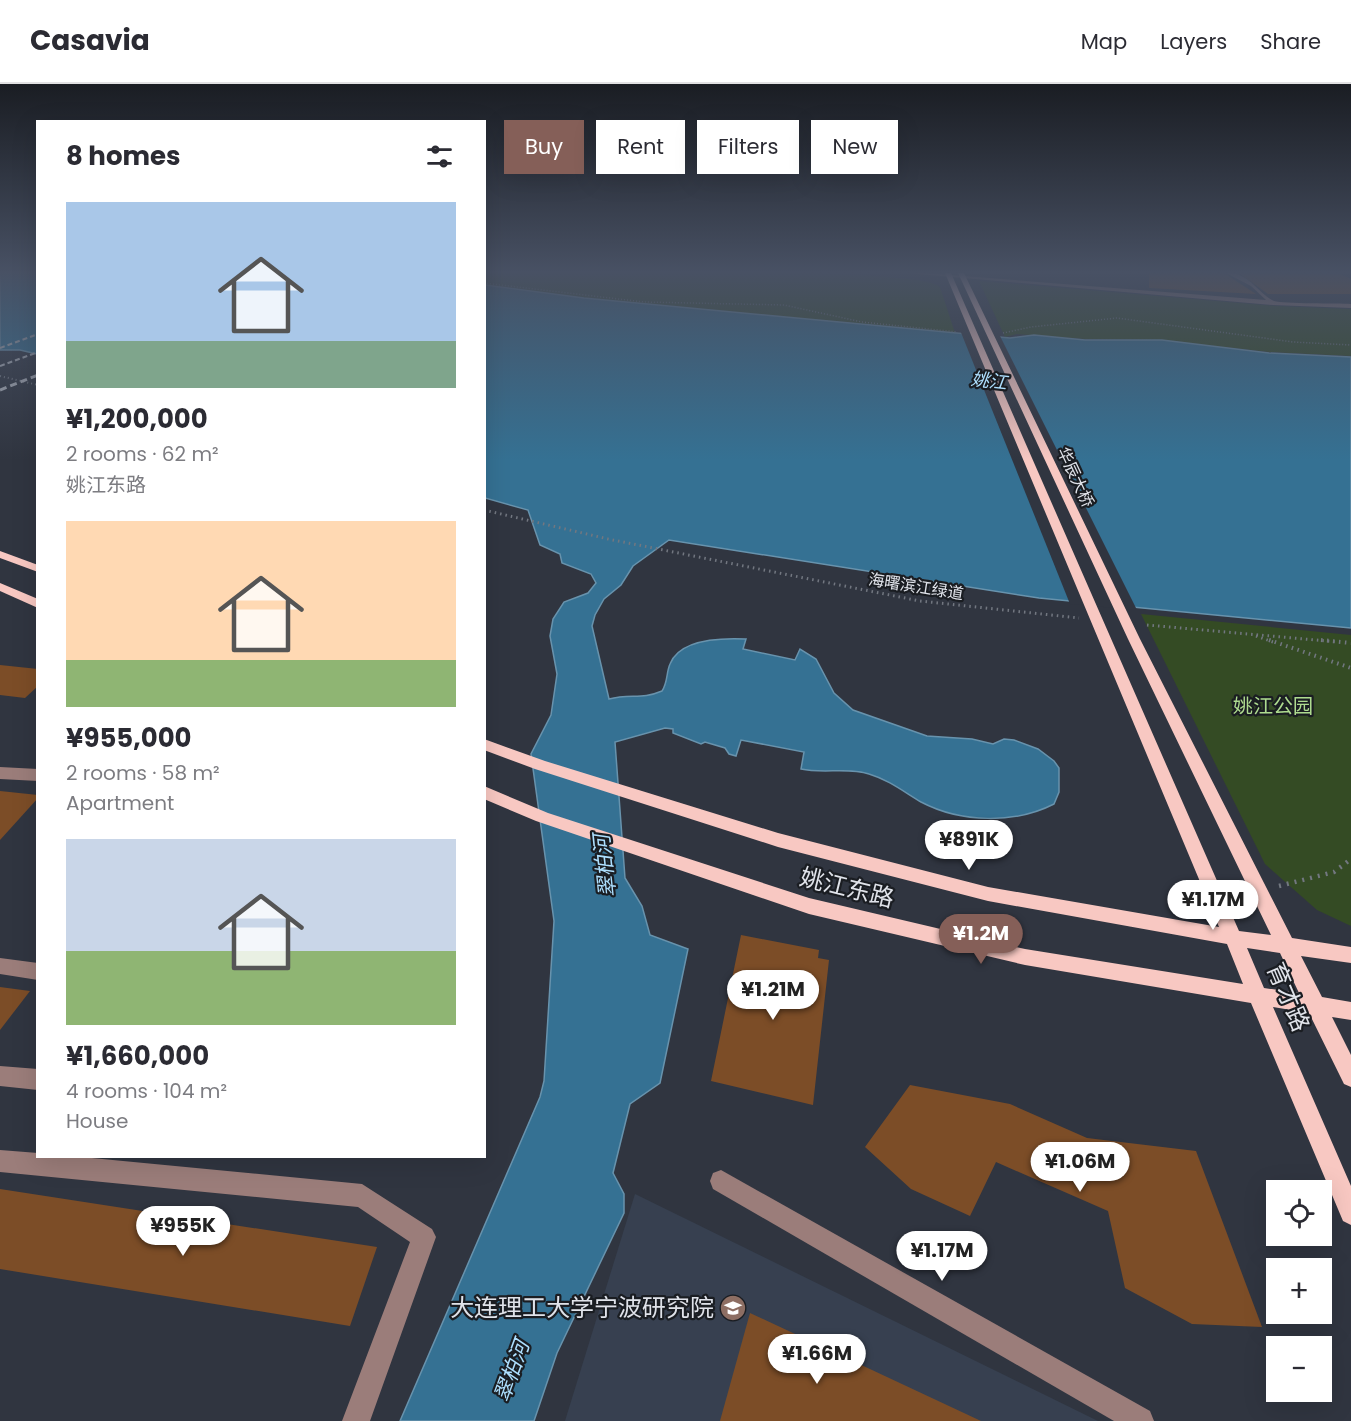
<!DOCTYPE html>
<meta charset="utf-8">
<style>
:root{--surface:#fff;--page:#f7f7f7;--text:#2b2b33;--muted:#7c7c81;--line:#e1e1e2;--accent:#855f58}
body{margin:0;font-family:Poppins,"Noto Sans SC",sans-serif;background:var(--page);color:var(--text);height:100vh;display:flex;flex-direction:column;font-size:22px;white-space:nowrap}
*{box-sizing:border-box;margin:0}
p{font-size:20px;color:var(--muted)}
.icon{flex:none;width:33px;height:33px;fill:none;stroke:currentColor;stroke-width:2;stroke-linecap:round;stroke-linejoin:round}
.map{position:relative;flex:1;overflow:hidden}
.panel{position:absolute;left:36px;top:36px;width:450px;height:1038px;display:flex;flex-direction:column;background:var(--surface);border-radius:0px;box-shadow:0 6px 24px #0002}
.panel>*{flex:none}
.banner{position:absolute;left:504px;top:36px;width:570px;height:54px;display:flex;gap:12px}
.fabs{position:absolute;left:1266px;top:1096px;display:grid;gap:12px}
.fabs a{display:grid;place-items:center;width:66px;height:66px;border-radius:0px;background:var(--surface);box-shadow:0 6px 24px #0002;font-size:30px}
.price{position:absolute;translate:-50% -51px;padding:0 14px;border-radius:21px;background:#fff;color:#222;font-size:20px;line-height:39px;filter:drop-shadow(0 2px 3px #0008)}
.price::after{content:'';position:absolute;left:50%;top:36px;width:18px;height:14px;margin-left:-9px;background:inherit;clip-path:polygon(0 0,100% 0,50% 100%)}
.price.active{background:var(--accent);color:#fff}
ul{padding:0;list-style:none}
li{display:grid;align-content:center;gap:12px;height:318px;padding:0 30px}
li span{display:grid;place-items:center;height:186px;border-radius:0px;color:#555}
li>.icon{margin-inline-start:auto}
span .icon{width:108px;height:108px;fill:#fffc;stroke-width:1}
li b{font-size:26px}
h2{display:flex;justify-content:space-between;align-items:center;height:72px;padding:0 30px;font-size:26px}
.pill{padding:0 21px;border-radius:0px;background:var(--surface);box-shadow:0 6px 24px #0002;font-size:21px;line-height:54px}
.pill.active{background:var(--accent);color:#fff}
header{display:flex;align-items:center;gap:36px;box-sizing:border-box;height:84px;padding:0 30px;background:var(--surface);border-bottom:2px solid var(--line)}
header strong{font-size:28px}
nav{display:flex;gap:33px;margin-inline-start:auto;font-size:21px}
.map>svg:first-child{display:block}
.built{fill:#374050}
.green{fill:#344b24}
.water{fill:#357193;stroke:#6893ad;stroke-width:1.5}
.pier{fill:#303540}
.building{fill:#7c4d27}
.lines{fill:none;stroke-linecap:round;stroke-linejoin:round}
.path-far4{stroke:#727780;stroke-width:1.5;stroke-dasharray:1 2;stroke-linecap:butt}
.path-far3{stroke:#727780;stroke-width:2;stroke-dasharray:1 3;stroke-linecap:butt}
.path-far2{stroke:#727780;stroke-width:3;stroke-dasharray:1.5 4;stroke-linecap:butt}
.path-far1{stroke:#727780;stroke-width:4;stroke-dasharray:1.5 4.5;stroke-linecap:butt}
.path{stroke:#727780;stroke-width:4.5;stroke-dasharray:2 6;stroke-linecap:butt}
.minor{fill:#9b7d7a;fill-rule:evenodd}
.major{fill:#f8c8c2;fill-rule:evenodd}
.rail-far1{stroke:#a8acb4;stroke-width:2;stroke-dasharray:5 3;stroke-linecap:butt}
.rail{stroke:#a8acb4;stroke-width:3;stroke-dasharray:7 4;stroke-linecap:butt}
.labels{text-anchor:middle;stroke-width:4.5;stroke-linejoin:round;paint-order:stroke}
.far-street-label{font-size:16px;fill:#e0e3ea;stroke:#1a1d22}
.far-water-label{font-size:18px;font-style:italic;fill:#aee0ff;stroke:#1a1d22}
.park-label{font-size:20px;fill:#aedb8f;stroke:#1a1d22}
.water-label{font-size:21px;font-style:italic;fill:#aee0ff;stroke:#1a1d22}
.near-street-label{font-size:24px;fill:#e0e3ea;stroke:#1a1d22}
.near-poi-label{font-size:24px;fill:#e0e3ea;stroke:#1a1d22;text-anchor:end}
</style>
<header>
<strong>Casavia</strong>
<nav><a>Map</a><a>Layers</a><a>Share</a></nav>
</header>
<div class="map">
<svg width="1351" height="1337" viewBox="0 0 1351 1337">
<rect width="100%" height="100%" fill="#303540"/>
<path class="built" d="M635,1110l463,227h-533z"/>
<g class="green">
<path d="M485,189c56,0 435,-8 455,14l15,46 -371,-35 -99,-13z"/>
<path d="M979,197l297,25 75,3v47l-82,-4 -108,-12 -76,-1 -68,-5 -12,3z"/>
<path d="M1141,530l210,21v291l-34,-16 -52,-46z"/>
</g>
<g class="water">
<path d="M0,189h37v81l-17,-4h-20z"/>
<path d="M485,201l99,13 426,40 24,-3 51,5h77l107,13 82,4v271l-312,-30 -370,-58 -36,26 -12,19 -17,14 -9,16 -3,11 17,73c21,-6 32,1 53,-8 6,-9 4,-18 8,-27 10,-26 54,-26 76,-25l-3,10 52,11 5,-11 16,10 18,34 19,17 74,26 45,3 21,5 11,-5 10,1 24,9 16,12 5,7v24l-5,12c-39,20 -93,19 -133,-2 -17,-10 -32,-22 -52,-28 -21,-7 -46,0 -68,-5l3,-17 -63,-12 -5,16 -7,-2 -4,-6 -20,-6 -4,2 -28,-11v-4l-8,-1 -50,14 10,136 17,28 8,29 38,14 -28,134 -30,21 -17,69 11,21v19l-67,140 -23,68h-134l140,-324 4,-16 10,-160 -23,-167 20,-39 6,-41 -7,-38 3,-17 11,-17 24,-9 8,-10 -5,-9 -29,-11 -2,-9 -20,-9 -12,-35 -43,-12z"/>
</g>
<path class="pier" d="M960,246l39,4 138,276 -67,-6z"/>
<g class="building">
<path d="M1149,189h75l32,21 -107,-6z"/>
<path d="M1239,189l101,1 11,5v15h-83z"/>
<path d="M0,581l38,4v17l-13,12 -25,-3z"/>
<path d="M0,707l38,4v3l-38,42z"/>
<path d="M741,851l78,15 -1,8 11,2 -16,145 -102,-24z"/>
<path d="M0,903l30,4 -30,39z"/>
<path d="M910,1001l100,19 77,34 109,13 66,176 -70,-3 -67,-36 -17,-77 -112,-49 -26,54 -59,-27 -46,-42z"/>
<path d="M0,1105l377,58 -27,79 -350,-57z"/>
<path d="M750,1229l231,108h-261z"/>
</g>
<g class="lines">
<g class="path-far4">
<path d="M484,199l160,19 140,3 78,17 95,10"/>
<path d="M1003,249l28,-6 86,-9 176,24 58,3"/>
</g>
<path class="path-far3" d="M0,292l38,9"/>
<g class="path-far2">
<path d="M484,426l124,29 312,62 159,17"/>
<path d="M1147,541l191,17"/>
<path d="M1256,552l17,6"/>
</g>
<g class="path-far1">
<path d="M1269,556l82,28"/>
<path d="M1321,556l30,3"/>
</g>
<path class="path" d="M1279,802l55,-14 17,-13"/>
<g class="minor">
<path d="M906,189h20l340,27 -15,-14 -25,-13c22,-2 33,21 48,28 9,3 64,2 77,3v4l-78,-3z"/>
<path d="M0,683l38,2v12l-38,-2z"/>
<path d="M0,874l38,5v17l-38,-6z"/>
<path d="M0,982l38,3v21l-38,-4z"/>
<path d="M0,1066l38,3v3h33l291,28 70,45 4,8 -66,184h-28l68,-179 -52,-35 -358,-35z"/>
<path d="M721,1086l429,241 4,10h-40l-401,-232 -3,-8 3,-8z"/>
</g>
<g class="major">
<path d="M945,189h6l288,658 32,4 -143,-296 -170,-366h6l176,366 152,299 59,9v16l-50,-7 21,41 29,5v18l-19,-3 19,38v32l-7,-3 -35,-71 -36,-6 78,179v39l-8,-4 -92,-218 -226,-38 -216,-51 -273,-93 -52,-22v-13l64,27 261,85 216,51 218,35 -16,-40 -239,-43 -210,-54 -243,-78 -51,-19v-11l61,22 233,72 210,54 231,40zM1247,864l33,5 19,40 -35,-5z"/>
<path d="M0,467l38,14v7l-38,-14z"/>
<path d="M0,499l38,16v9l-38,-17z"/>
</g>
<g class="rail-far1">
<path d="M0,264l38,-14"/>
<path d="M0,282l38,-14"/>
</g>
<path class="rail" d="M0,306l38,-15"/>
</g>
<linearGradient id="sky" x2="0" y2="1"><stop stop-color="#1a1d23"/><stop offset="0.5" stop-color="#485164"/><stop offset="1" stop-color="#485164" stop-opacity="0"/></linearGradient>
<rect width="1351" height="376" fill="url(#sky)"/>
<defs>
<g id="school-disc" transform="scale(1.35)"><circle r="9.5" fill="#8d6e63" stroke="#1a1d22"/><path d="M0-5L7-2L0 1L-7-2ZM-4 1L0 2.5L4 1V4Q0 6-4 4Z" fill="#fff"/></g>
</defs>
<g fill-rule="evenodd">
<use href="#school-disc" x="733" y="1224"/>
</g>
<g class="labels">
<g class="far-street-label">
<text transform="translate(1076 393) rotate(65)" y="6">华辰大桥</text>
<text transform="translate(916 502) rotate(9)" y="6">海曙滨江绿道</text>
</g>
<g class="far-water-label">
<text transform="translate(989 297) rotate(7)" y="6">姚江</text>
</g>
<g class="park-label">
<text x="1273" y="629">姚江公园</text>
</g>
<g class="water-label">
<text transform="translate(605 782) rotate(-96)" y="7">翠柏河</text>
<text transform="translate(512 1287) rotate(-70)" y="7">翠柏河</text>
</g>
<g class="near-street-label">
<text transform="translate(847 804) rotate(14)" y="8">姚江东路</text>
<text transform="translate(1288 913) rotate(67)" y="8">育才路</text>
</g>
<g class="near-poi-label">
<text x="714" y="1232">大连理工大学宁波研究院</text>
</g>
</g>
</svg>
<div class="fabs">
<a><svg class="icon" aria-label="locate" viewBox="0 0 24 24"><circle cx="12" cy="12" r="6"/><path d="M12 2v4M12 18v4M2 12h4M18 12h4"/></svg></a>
<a>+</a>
<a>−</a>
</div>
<b class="price" style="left:969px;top:787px">¥891K</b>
<b class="price" style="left:1213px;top:847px">¥1.17M</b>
<b class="price active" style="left:981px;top:881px">¥1.2M</b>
<b class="price" style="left:773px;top:937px">¥1.21M</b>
<b class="price" style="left:1080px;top:1109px">¥1.06M</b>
<b class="price" style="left:183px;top:1173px">¥955K</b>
<b class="price" style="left:942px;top:1198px">¥1.17M</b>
<b class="price" style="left:817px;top:1301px">¥1.66M</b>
<div class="banner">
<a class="pill active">Buy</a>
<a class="pill">Rent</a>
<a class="pill">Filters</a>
<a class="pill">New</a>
</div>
<section class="panel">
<h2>8 homes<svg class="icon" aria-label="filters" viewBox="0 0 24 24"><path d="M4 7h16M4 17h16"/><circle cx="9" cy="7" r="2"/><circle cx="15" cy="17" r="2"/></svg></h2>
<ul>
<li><span style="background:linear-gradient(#a9c7e8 75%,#7fa58c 0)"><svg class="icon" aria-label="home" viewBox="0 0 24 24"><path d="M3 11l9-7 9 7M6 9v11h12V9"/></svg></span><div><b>¥1,200,000</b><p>2 rooms · 62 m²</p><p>姚江东路</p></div></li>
<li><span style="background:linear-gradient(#ffd9b3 75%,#8fb573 0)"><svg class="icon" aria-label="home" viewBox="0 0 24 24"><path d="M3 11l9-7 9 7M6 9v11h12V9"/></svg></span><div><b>¥955,000</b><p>2 rooms · 58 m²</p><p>Apartment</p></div></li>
<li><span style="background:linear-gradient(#c9d6e8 60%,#8fb573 0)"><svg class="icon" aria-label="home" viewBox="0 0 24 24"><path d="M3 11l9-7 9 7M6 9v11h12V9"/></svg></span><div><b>¥1,660,000</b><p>4 rooms · 104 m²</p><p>House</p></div></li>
</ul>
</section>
</div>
